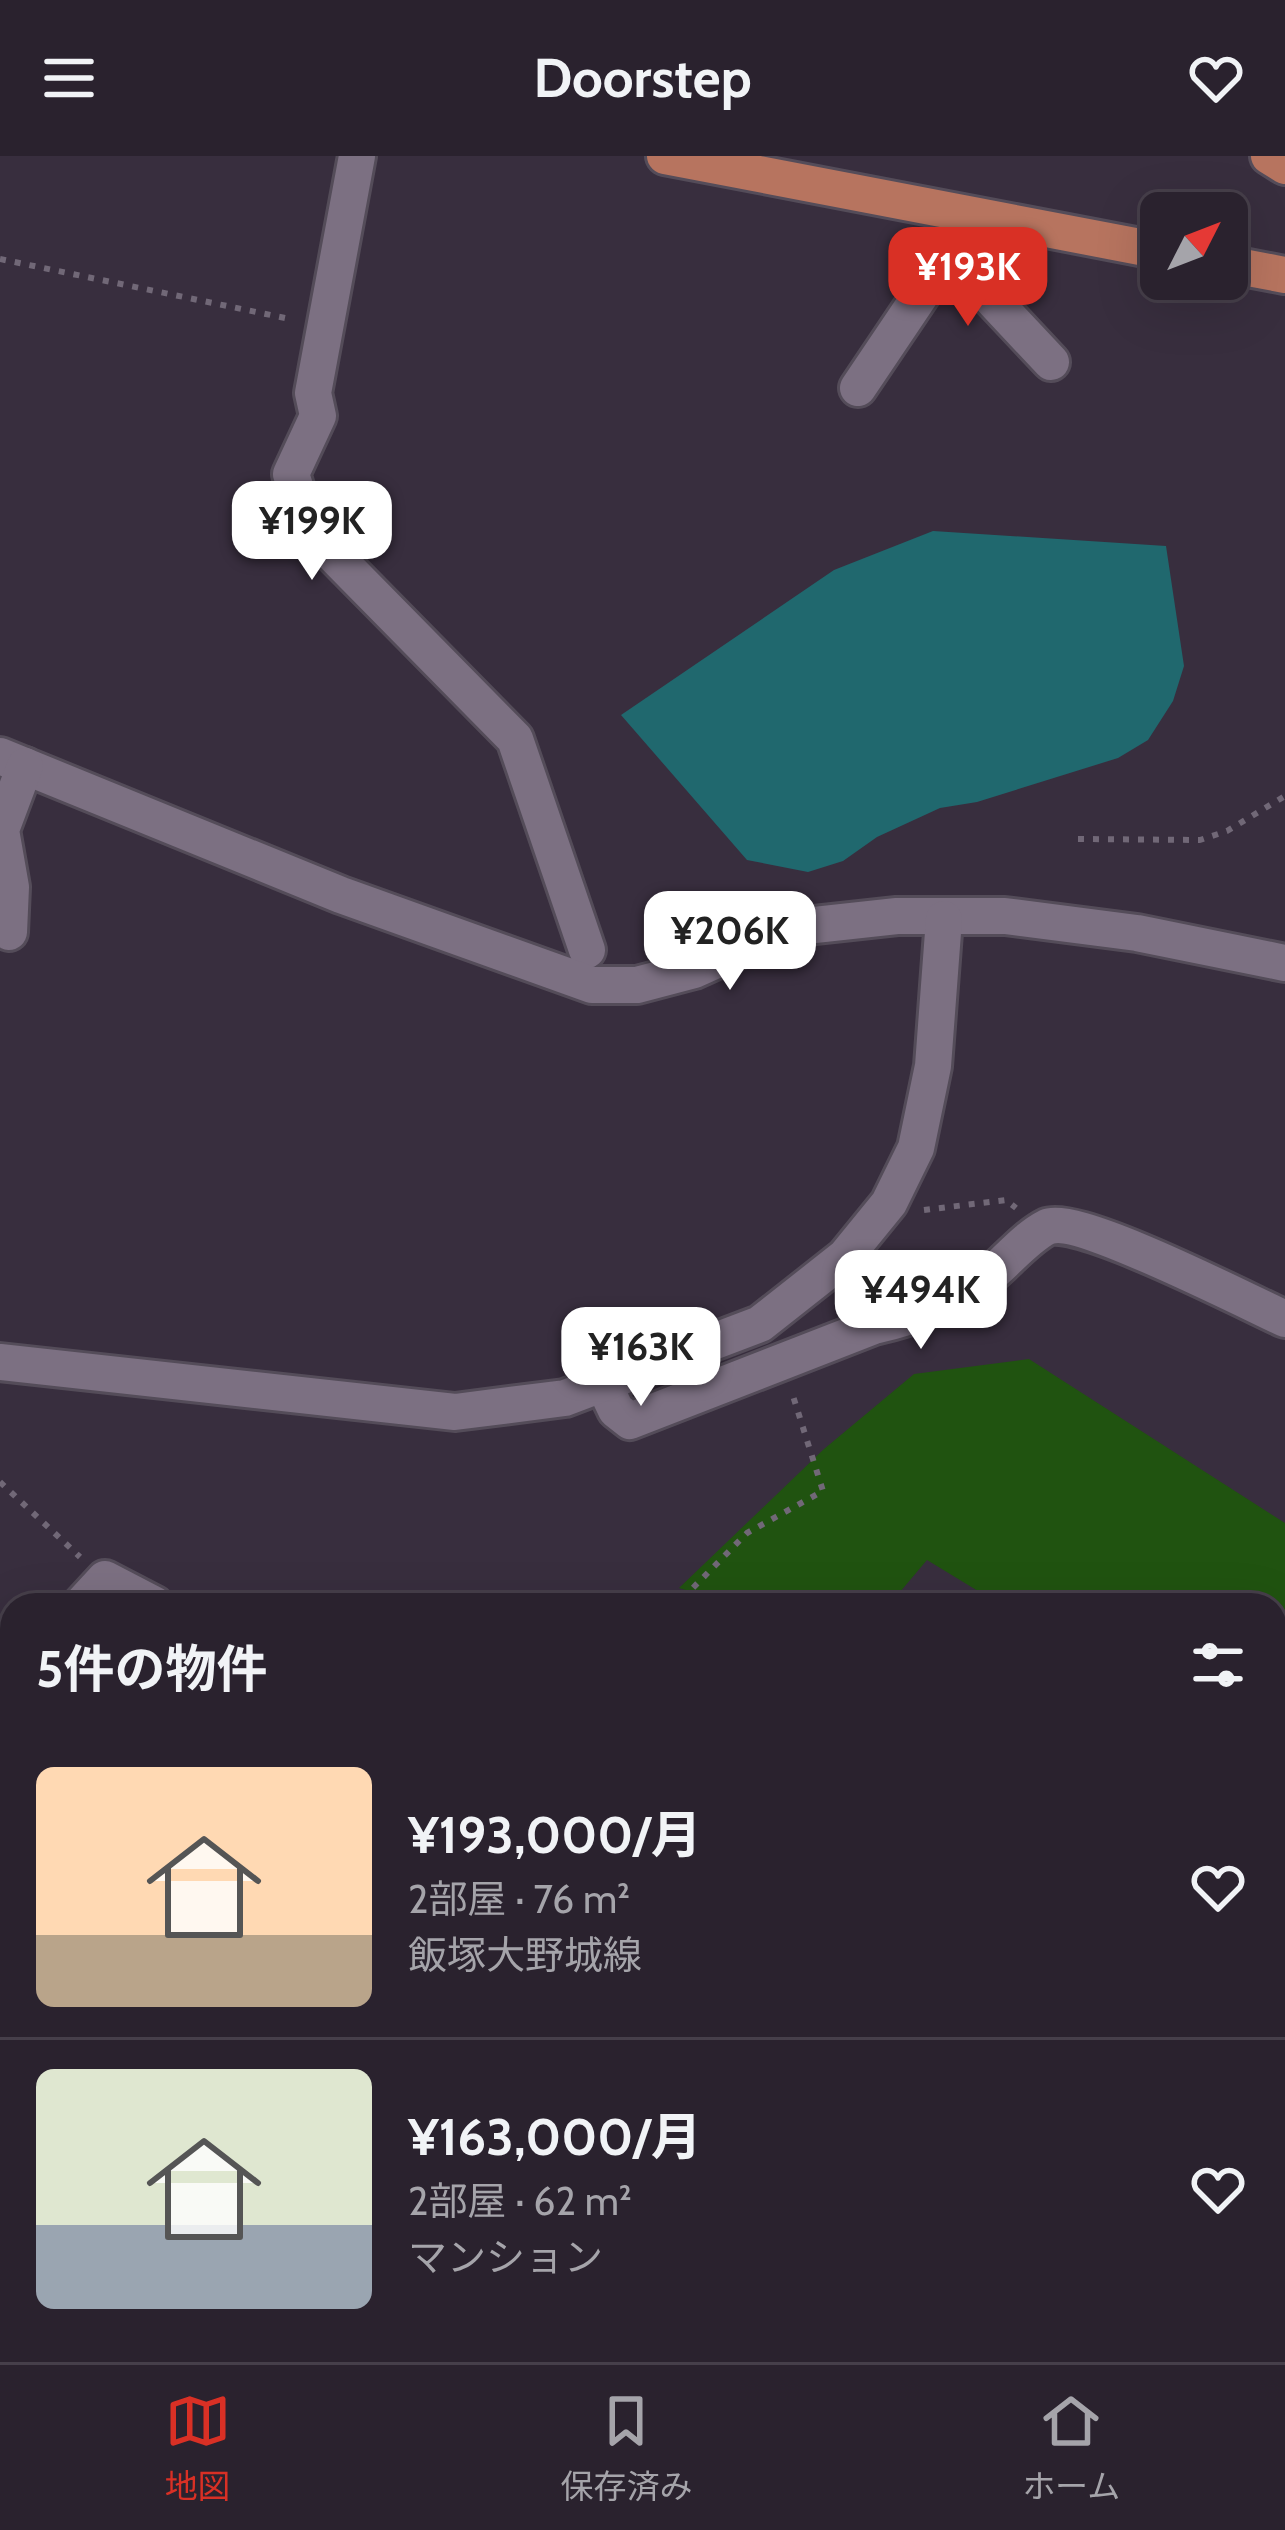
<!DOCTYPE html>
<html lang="ja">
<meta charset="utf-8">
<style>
:root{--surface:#2a222e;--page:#322a36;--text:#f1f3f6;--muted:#a5a4aa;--line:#463f4a;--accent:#d93025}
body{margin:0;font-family:Cabin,"Noto Sans JP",sans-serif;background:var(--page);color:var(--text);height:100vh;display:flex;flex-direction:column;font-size:45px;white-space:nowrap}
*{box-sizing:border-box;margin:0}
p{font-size:39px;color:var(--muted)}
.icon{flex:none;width:66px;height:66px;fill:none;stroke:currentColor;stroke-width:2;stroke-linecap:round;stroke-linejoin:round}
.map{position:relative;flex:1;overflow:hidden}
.side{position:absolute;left:0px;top:1437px;width:1287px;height:771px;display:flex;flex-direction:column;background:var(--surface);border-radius:36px 36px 0 0;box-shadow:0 12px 48px #0002,0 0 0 3px var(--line)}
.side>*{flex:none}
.needle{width:78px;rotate:48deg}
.tools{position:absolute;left:1140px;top:36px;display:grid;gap:24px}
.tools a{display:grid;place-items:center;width:108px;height:108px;border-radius:18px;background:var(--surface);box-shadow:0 12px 48px #0002,0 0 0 3px var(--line);font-size:60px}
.price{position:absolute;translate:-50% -102px;padding:0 27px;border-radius:24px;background:#fff;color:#222;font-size:39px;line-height:78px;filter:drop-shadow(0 3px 6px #0008)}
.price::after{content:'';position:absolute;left:50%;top:72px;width:36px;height:27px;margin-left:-18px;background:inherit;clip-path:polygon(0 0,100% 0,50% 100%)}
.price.current{background:var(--accent);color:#fff}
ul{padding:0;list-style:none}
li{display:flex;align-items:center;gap:36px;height:300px;padding:0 36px}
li+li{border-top:3px solid var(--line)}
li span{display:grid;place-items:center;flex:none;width:336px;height:240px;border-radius:18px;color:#555}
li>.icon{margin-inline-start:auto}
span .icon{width:144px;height:144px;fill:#fffc;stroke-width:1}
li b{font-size:51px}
h2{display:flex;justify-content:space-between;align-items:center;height:144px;padding:0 36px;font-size:51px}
header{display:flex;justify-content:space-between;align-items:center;height:156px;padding:0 36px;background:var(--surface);font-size:54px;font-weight:700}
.dock{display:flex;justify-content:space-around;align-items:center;height:168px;border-top:3px solid var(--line);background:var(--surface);font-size:33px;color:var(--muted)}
.dock a{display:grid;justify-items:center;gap:6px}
.dock .current{color:var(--accent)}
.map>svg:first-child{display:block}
.green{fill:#205310}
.water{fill:#20686e}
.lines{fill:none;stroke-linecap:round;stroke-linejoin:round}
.street-casing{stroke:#544c59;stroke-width:42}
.secondary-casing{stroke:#544c59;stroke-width:42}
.primary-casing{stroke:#544c59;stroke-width:42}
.path{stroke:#716877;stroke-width:6;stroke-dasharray:6 9;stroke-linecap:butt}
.street{stroke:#7c7082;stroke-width:36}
.secondary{stroke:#7c7082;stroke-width:36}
.primary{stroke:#b7745f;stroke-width:36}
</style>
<header><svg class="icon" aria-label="menu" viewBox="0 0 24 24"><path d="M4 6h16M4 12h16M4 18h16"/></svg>Doorstep<svg class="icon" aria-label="heart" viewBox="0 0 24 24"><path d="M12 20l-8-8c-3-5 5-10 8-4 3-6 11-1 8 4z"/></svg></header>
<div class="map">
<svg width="1285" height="2206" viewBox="0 0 1285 2206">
<rect width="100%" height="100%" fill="#382e3e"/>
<path class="green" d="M1029,1203l256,164v213l-10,2v-133h-274l-74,-45 -38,45h-154l-56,-17 145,-139 90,-75z"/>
<path class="water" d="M933,375l233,15 18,120 -11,35 -25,39 -30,18 -141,44 -37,6 -63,29 -34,24 -35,11 -61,-12 -126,-145 213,-145z"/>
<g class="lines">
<g class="street-casing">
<g id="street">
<path d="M357,0l-44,237 5,23 -27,58 12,37 22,35 190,193 72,211"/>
<path d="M955,88l20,37 76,81"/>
<path d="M858,232l97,-144 5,-31"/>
<path d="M0,600l341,139 251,90h45l57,-15 93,-42 110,-12h108l132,17 148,30"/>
<path d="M9,776l2,-45 -10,-57 24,-64"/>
<path d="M604,1229l12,25 14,11 244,-95c40,-9 84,-26 117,-52 17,-14 36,-37 56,-47 30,-13 201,75 238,92"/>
<path d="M81,1449l24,-26 50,26"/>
<path d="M0,1537l12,-13"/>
<path d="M0,1615l12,7"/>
<path d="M1275,1832l10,-10"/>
<path d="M0,1862l12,6"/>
<path d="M1275,2019l10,5"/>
<path d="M0,2105l12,6"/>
<path d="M178,2196l19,10"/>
<path d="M500,2196v10"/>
<path d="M646,2196v10"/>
<path d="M42,2206l5,-10"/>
</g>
</g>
<g class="secondary-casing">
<path id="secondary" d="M0,1206l455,50 110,-14 195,-74 85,-67 44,-54 27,-55 17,-82 11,-147"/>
</g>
<g class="primary-casing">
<g id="primary">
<path d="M665,0l496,95"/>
<path d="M1269,0l16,10"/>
<path d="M1227,108l58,11"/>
</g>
</g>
<g class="path">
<path d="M0,103l290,60"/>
<path d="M1078,683l122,1 27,-9 58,-35"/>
<path d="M924,1054l82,-10 10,8"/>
<path d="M0,1326l80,75"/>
<path d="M669,1449l15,-8 63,-64 76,-42 -30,-95"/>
<path d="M944,2206l22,-10"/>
<path d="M1166,2206l9,-10"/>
</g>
<use href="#street" class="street"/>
<use href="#secondary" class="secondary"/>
<use href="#primary" class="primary"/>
</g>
</svg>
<div class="tools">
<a><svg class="needle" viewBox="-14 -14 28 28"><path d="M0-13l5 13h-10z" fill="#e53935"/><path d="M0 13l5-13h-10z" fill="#a5a4aa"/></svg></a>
</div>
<b class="price current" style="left:968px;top:173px">¥193K</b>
<b class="price" style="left:312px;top:427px">¥199K</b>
<b class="price" style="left:730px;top:837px">¥206K</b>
<b class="price" style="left:921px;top:1196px">¥494K</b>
<b class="price" style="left:641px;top:1253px">¥163K</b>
<section class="side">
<h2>5件の物件<svg class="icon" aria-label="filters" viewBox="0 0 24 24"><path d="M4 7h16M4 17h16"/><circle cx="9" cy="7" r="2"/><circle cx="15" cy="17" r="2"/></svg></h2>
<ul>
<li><span style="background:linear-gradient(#ffd9b3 70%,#b9a48a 0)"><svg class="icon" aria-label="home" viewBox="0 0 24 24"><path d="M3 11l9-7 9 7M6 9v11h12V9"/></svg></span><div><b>¥193,000/月</b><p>2部屋 · 76 m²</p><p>飯塚大野城線</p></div><svg class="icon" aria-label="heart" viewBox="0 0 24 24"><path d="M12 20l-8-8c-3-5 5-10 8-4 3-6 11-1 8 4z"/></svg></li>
<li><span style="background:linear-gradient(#dfe7d0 65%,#9aa5b1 0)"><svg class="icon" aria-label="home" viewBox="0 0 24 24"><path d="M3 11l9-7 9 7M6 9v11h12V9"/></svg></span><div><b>¥163,000/月</b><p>2部屋 · 62 m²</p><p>マンション</p></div><svg class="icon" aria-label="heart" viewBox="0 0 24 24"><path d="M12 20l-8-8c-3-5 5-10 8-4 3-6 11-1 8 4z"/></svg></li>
</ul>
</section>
</div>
<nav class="dock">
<a class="current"><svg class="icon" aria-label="map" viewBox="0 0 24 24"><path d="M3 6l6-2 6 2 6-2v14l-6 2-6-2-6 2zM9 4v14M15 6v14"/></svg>地図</a>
<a><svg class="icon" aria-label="saved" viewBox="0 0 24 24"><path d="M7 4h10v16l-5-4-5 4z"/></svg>保存済み</a>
<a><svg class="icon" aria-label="home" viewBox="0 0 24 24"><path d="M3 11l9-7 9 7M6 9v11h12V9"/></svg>ホーム</a>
</nav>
